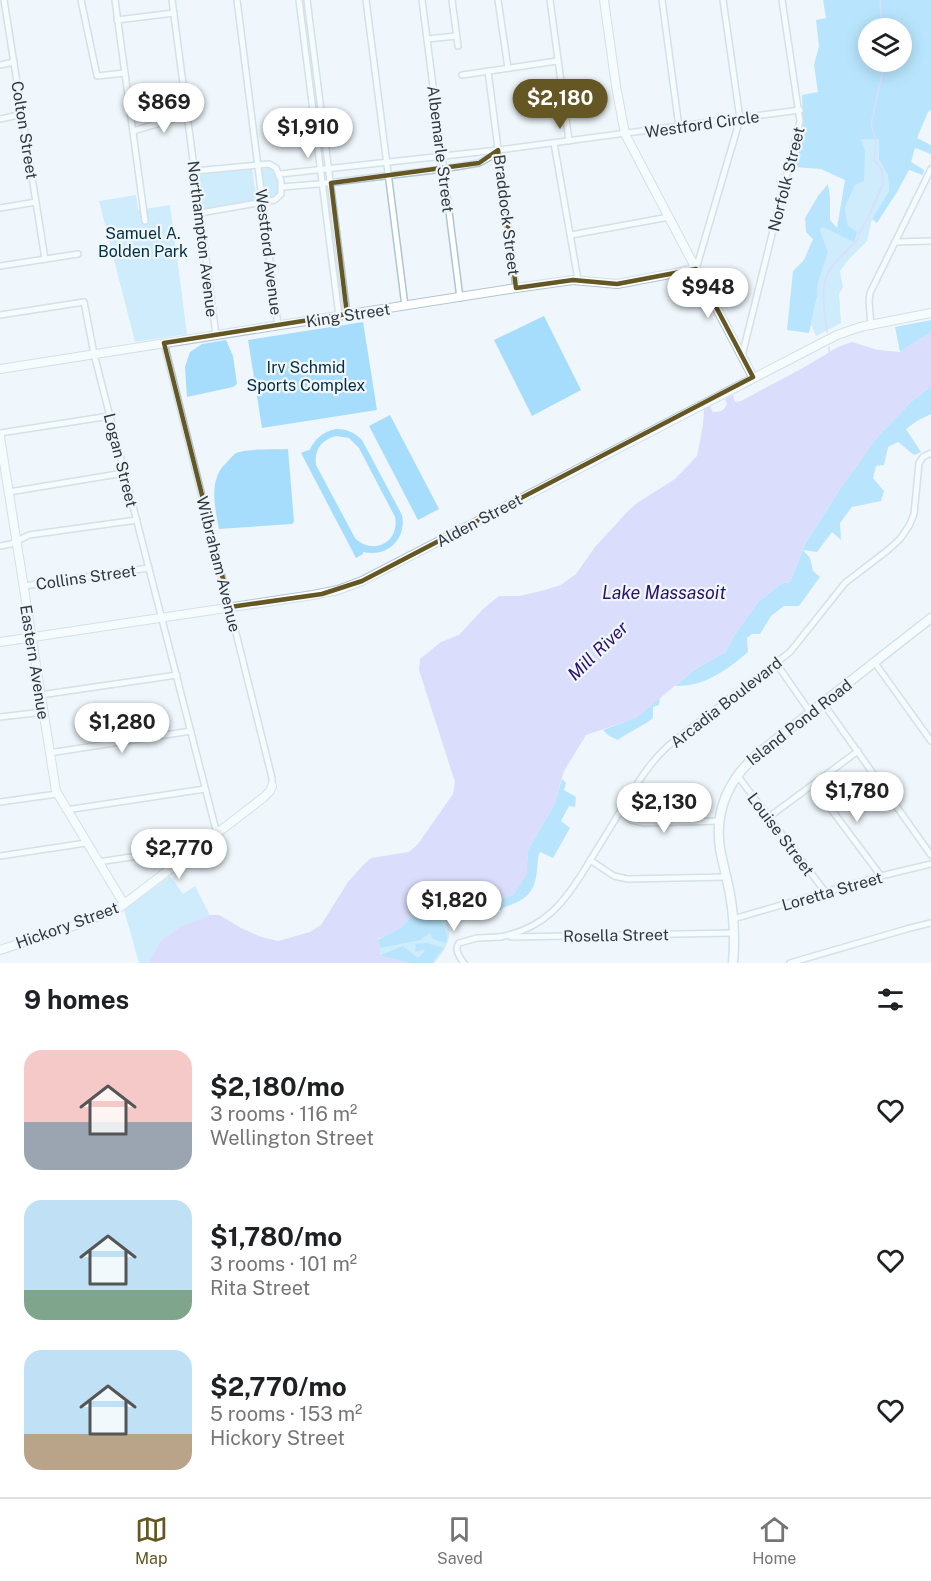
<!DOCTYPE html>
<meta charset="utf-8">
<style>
:root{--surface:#fff;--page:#f6f6f6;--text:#202124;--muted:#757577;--line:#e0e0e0;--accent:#645724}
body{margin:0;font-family:"Public Sans",sans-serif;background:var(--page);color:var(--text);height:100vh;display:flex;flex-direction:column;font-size:22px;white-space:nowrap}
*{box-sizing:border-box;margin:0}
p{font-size:20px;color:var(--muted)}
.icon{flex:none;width:33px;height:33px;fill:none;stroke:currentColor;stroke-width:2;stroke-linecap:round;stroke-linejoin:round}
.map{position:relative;height:963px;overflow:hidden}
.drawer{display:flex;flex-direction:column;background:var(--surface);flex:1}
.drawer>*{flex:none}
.fabs{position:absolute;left:858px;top:18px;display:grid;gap:12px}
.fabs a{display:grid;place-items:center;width:54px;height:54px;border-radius:50%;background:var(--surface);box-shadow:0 3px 15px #0003;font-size:30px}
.price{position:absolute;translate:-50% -51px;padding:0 14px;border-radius:21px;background:#fff;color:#222;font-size:20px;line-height:39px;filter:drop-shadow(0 2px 3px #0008)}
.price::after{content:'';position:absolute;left:50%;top:36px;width:18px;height:14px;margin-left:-9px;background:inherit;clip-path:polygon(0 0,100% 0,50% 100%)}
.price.on{background:var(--accent);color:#fff}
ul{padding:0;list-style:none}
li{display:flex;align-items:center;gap:18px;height:150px;padding:0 24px}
li span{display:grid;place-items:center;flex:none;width:168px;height:120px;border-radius:18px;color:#555}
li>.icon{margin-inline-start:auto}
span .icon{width:72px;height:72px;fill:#fffc;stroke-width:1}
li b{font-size:26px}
h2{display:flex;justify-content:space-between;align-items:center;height:72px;padding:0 24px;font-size:26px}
.tabs{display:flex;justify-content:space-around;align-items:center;height:84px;border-top:2px solid var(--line);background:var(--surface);font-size:16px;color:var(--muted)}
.tabs a{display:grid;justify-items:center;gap:3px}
.tabs .on{color:var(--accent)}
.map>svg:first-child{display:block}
.green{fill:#a6ddfc;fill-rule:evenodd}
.forest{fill:#75cfff;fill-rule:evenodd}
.water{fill:#c1bcfa}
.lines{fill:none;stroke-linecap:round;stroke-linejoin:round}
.stream{stroke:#c1bcfa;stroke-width:1.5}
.street-casing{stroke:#b1c5d1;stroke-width:8}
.secondary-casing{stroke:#b1c5d1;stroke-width:10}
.primary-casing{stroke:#b1c5d1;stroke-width:11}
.street{stroke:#fff;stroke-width:5}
.secondary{stroke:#fff;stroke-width:8}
.primary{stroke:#fff;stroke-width:8}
.marked{fill:none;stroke:#645724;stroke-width:4.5;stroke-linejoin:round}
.labels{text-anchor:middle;stroke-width:4.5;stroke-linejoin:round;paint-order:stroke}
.street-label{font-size:16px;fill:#31393d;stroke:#eff7fc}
.park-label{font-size:16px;fill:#032d40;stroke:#eff7fc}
.water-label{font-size:18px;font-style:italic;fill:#2c1069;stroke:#eff7fc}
</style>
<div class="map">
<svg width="931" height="963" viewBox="0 0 931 963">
<rect width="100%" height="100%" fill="#eff7fc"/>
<g class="green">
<path d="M860,139h19v21l9,15 1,16 -17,28 -5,22 -18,18 -9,12 3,16 -4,7 2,29 -25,13 -5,-11 6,-28 1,-14 10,-31 -8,-22 3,-3 31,14 -6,-15 -3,-18 10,-23z"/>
<path d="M252,168l5,34 -55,7 -5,-34z"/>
<path d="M268,168c9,2 16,7 16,16l-7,10 -11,5 -4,-30z"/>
<path d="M136,195l2,15 32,-5 17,129 -52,8 -36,-141z"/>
<path d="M544,316l37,74 -49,26 -38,-76z"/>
<path d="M363,322l14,88 -115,18 -14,-88z"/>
<path d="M226,340l7,16 4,28 -4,3 -46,10 -2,-30 5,-15 12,-8z"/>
<path d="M390,415l49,94 -21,11 -49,-94z"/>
<path d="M336,429c10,0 18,3 26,11l40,75c5,24 -15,43 -39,37v2l-7,4 -55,-105 7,-3 1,1c6,-12 13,-19 27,-22zM336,436l13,2 10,10 36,69c5,25 -22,39 -40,21l-39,-73c-2,-15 5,-25 20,-29z"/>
<path d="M288,449l6,73 -2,2 -73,5c-4,-22 -11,-49 7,-66 3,-3 7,-8 10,-10 14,-5 37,-3 52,-4z"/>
<path d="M170,876l13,18 12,-8 15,29 -29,11 -20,15 -13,22h-9l-15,-53z"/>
<path d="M448,908c1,28 6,32 -14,55h-24l-29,-7 -3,-16 36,-27z"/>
</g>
<g class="forest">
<path d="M823,0h108v110l-3,2 -11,26 14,7v9l-16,-6 -4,14 13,8 -1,5 -14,-5 -12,22 -20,31 -5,-4 17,-28 -1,-16 -9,-15v-21h-18l4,12 -1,30 -9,4 -10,23 3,18 9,6 -3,10 -31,-15 -3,3 8,22 -10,31 -1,14 -8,36 -22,-3 6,-59 11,-11 9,-21 -7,-7 -1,-14 13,-22 10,-12 2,13v23l7,8 8,-48 -24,-11 -27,-2 9,-47 -1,-25 16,-3 -4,-27 5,-19 -3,-26 10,-2zM868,28h34v34h-34z"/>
<path d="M931,320v12l-31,20 -5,-25z"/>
<path d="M931,387v27l-14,7 -11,8 15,23 -7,3 -16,-13 -10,5 -4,18 -8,1 -3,12 11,13 -3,10 -29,6 -12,16 1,17 -9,-8 -15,20 -14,-2 7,8 3,13 7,6 -21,29h-15l-13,10 -11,18h-8l-5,4 1,14c-21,18 -44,35 -73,34l19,-16 31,-18 9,-16 24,-34 24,-19 8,-1 15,-38 35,-55 38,-53 35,-36z"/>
<path d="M660,698l-1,7 -6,2v11c-11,9 -23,13 -35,22l-9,-4 -6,-6 32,-12z"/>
<path d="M562,779l4,4 -2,7 12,7 -1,10 -6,-1 -8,15 9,7 -17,30 -13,-6c-3,6 -2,12 -3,19 -3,25 -13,29 -34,37l-2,2 -27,2 -1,-5 40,-12 13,-20 2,-25 26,-45z"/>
<path d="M445,908l1,11h-4l-1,4 3,2 3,13 -1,5 -13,-4 -3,-6 -10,7 -40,8 -2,-8 23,-12 10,-11z"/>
<path d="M427,943l17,5 -10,12v3h-24l-29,-7v-1l22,-9 15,12 6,-6 1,-3 -10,3 1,-8z"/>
</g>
<path class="water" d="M931,332v55l-18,13 -35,36 -38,53 -35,55 -15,38 -8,1 -24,19 -24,34 -9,16 -31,18 -58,48 -50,17 -22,36 -10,34 -26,45 -1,25 -14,20 -40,12 -25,1 -37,9 -10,11 -23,11 3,17 29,7h-262l13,-22 20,-15 29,-11h9l22,13 20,9 17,4 32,-9 11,-7 27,-43 16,-18 7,-6 38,-6 9,-8 35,-50 2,-12 -36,-112 1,-11 21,-17 18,-7 24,-26 16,-13h20l22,-5 20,-6 15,-11 19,-27 34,-37 8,-7 38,-24 22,-23 6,-31 1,-16 6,-3 3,6c7,0 11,-1 14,-8l-2,-5 8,-4 2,7 6,-1 60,-32 37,-22 14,-5 26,8 22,2z"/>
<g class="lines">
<g class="stream">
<path d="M880,0l2,28"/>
<path d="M827,332c-2,-16 -7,-42 0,-57 6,-13 21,-25 31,-36l1,-6 8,-13 16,-36 -1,-14 -8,-10 2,-18 -5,-18 12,-54v-8"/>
<path d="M829,347v5"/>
</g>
<g class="street-casing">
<g id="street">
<path d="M4,0l41,259"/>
<path d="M81,0l16,76 28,-3"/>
<path d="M115,0l30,221"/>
<path d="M172,0l44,335"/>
<path d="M237,0l41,326"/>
<path d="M299,0l40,316"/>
<path d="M307,0l40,314"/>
<path d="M366,0l39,306"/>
<path d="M422,0l38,298"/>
<path d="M452,0l6,46"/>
<path d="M498,0l10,68"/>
<path d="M550,0l19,141"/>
<path d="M662,0l17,127"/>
<path d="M117,20l57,-7"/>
<path d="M427,39l29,-3"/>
<path d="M0,65l14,-3"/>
<path d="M488,71l28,217"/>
<path d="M462,75l95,-14"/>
<path d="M0,119l23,-5"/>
<path d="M133,131l54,-16"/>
<path d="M554,143l24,137"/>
<path d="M195,171l74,-7 7,4 5,13v13l-6,6 -75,13"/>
<path d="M280,174l218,-24 302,-40"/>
<path d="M282,187l36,-3 125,-15 36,-6 11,-6 8,-7"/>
<path d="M0,208l36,-6"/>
<path d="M571,235l98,-18"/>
<path d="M895,242l36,-1"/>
<path d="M0,266l78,-12"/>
<path d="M696,269l44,-150 -17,-119"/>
<path d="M0,315l84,-13 10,52 123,480"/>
<path d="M871,326l-2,-25 1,-8 61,-124"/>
<path d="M164,343l108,435v8"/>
<path d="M742,356l58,-235 -18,-121"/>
<path d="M0,433l110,-17"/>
<path d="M9,492l115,-19"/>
<path d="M0,546l11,-2 18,-9 108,-15"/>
<path d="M23,586l126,-18"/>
<path d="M776,663l34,49"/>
<path d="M875,663l56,78"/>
<path d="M40,695l137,-20"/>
<path d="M823,703l108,152"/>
<path d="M0,717l43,-5"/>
<path d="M49,753l142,-22"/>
<path d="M737,775l89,118"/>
<path d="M813,785l68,91"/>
<path d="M0,802l57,-8"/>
<path d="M66,810l139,-21"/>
<path d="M621,811l10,9 13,3 76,-2"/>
<path d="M769,817l89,-66"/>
<path d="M0,856l86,-13"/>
<path d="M590,860l24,16 14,3 98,-2"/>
<path d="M98,862l99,-15"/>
<path d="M733,919l148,-43 50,-12"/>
<path d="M499,937c46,-8 66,-35 89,-73 12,-20 24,-39 36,-59 13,-21 25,-42 44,-59l122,-94 55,-69 43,-33 12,-11 9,-13 5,-12 5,-51 4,-6 8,-4"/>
<path d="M511,937l223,-4"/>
<path d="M464,963c-5,-6 -10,-14 -5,-20l18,-5 24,-1"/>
<path d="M790,963l120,-35 21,-5"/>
</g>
</g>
<g class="secondary-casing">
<g id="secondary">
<path d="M604,0l12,86 9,48 128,243"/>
<path d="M0,369l516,-81 57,-8 44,4 79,-15"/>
<path d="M0,437l56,354 68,113"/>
<path d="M0,642l313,-47 25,-5 24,-9 475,-246 23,-8 71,-14"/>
<path d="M0,950l79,-26 40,-16 144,-110 7,-7 2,-5"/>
</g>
</g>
<g class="primary-casing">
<path id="primary" d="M733,963c2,-23 1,-46 -3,-69 -3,-15 -7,-30 -10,-45 -6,-40 10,-72 40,-97l171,-134"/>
</g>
<use href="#street" class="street"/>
<use href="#secondary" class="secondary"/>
<use href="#primary" class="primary"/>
</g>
<path d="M0 0H931V963H0ZM498,150l18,138 57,-8 44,4 79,-15 57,108 -391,204 -40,13 -92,13 -66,-264 183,-29 -16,-131 148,-20z" fill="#eff7fc" fill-opacity=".55" fill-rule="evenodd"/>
<path class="marked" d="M498,150l18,138 57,-8 44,4 79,-15 57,108 -391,204 -40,13 -92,13 -66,-264 183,-29 -16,-131 148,-20z"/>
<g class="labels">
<g class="street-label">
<text transform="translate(702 124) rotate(-8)" y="6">Westford Circle</text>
<text transform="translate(25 130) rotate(81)" y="6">Colton Street</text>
<text transform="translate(441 149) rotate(83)" y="6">Albemarle Street</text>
<text transform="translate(786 179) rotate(-76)" y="6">Norfolk Street</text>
<text transform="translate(507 215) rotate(83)" y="6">Braddock Street</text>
<text transform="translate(203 239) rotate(83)" y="6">Northampton Avenue</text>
<text transform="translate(269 252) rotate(83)" y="6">Westford Avenue</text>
<text transform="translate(348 315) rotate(-9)" y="6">King Street</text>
<text transform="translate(121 460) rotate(76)" y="6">Logan Street</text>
<text transform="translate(479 520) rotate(-28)" y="6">Alden Street</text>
<text transform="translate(219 564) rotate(76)" y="6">Wilbraham Avenue</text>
<text transform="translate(86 577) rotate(-8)" y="6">Collins Street</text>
<text transform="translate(35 662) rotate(81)" y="6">Eastern Avenue</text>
<text transform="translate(726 702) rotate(-38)" y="6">Arcadia Boulevard</text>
<text transform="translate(799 722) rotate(-38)" y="6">Island Pond Road</text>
<text transform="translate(781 834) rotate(53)" y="6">Louise Street</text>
<text transform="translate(832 891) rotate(-16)" y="6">Loretta Street</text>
<text transform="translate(67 925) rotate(-20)" y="6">Hickory Street</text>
<text transform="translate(616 935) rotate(-1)" y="6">Rosella Street</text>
</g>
<g class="park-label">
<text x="143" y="239">Samuel A.<tspan x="143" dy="18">Bolden Park</tspan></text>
<text x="306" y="373">Irv Schmid<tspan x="306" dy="18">Sports Complex</tspan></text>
</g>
<g class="water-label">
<text x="664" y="599">Lake Massasoit</text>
<text transform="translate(598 651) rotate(-44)" y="6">Mill River</text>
</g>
</g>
</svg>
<div class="fabs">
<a><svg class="icon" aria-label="layers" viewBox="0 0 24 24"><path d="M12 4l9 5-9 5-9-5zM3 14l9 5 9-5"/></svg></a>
</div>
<b class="price on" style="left:560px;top:130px">$2,180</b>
<b class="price" style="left:164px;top:134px">$869</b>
<b class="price" style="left:308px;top:159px">$1,910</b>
<b class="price" style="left:708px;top:319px">$948</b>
<b class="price" style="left:122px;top:754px">$1,280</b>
<b class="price" style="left:857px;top:823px">$1,780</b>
<b class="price" style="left:664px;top:834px">$2,130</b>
<b class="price" style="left:179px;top:880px">$2,770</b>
<b class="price" style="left:454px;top:932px">$1,820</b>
</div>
<section class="drawer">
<h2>9 homes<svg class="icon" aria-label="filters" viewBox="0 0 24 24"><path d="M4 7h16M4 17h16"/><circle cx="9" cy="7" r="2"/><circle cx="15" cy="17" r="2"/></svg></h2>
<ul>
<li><span style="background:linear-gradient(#f6c9c9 60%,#9aa5b1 0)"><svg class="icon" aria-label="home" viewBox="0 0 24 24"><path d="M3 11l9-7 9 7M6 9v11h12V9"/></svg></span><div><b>$2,180/mo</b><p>3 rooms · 116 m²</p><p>Wellington Street</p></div><svg class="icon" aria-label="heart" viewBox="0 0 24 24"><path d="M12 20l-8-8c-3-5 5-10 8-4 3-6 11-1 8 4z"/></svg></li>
<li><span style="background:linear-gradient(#bfe0f5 75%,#7fa58c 0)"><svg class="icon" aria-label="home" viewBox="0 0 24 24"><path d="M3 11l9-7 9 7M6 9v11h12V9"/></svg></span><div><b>$1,780/mo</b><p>3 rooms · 101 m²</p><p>Rita Street</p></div><svg class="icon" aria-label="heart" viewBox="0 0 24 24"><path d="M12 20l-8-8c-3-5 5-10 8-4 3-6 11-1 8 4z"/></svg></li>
<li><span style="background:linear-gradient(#bfe0f5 70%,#b9a48a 0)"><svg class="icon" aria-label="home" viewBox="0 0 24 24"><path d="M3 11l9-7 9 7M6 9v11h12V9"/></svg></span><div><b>$2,770/mo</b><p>5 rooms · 153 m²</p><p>Hickory Street</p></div><svg class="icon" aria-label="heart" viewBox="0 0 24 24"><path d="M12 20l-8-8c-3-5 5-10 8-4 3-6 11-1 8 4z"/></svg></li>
</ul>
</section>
<nav class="tabs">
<a class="on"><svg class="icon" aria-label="map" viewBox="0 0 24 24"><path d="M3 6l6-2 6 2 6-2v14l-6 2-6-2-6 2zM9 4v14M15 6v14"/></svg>Map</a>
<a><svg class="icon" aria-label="saved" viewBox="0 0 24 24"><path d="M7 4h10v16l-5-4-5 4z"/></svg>Saved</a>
<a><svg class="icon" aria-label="home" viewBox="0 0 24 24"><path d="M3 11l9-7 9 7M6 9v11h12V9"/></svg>Home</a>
</nav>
